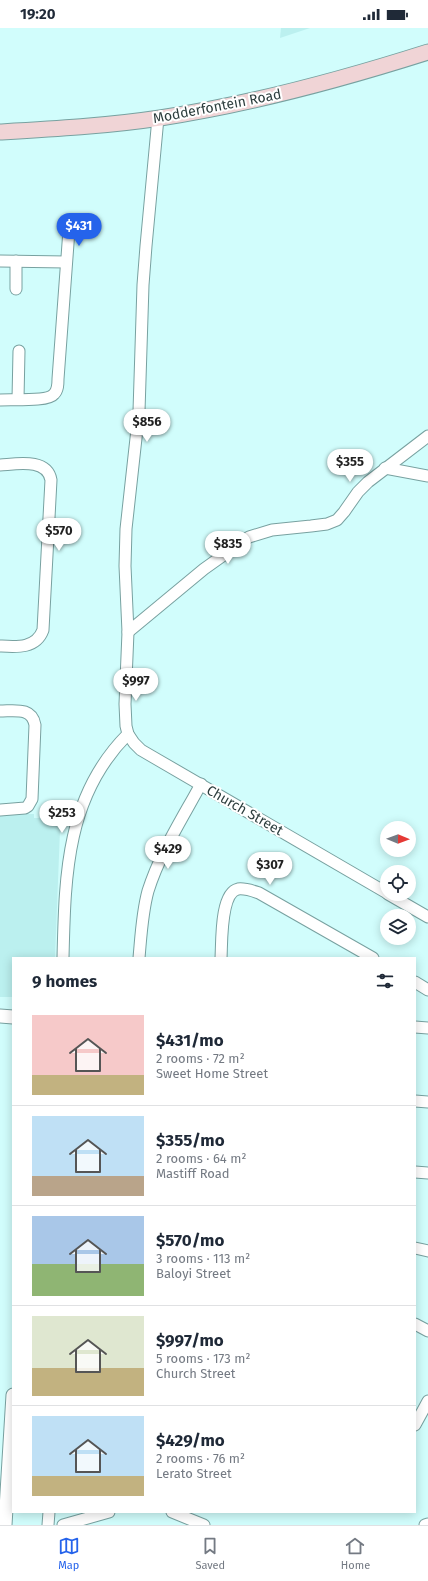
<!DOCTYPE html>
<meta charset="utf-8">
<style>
:root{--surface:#fff;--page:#f2f2f3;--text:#1f2937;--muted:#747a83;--line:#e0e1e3;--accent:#2563eb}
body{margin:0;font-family:"Fira Sans",sans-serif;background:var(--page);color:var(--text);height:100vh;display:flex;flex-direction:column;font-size:15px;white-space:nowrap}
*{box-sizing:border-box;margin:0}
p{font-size:13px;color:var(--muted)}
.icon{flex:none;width:22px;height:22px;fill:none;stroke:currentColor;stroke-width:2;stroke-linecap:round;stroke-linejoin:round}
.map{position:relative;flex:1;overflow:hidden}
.side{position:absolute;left:12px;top:929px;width:404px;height:556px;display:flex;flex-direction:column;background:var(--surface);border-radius:0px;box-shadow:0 2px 10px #0003}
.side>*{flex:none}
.needle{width:26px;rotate:91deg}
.controls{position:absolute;left:380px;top:793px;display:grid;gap:8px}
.controls a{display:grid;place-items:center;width:36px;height:36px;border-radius:50%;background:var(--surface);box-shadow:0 2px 10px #0003;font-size:20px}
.price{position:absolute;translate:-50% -34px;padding:0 9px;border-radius:14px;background:#fff;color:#222;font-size:13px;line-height:26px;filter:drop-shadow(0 1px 2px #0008)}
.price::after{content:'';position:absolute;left:50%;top:24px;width:12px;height:9px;margin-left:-6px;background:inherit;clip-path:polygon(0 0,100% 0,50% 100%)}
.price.current{background:var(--accent);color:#fff}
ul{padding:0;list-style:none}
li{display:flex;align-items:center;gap:12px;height:100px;padding:0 20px}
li+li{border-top:1px solid var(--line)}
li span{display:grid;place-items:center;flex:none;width:112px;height:80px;border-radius:0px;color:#555}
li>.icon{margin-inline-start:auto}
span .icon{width:48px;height:48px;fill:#fffc;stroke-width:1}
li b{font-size:17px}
h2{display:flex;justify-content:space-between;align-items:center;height:48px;padding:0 20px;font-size:17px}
.status{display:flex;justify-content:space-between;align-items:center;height:28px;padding:0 20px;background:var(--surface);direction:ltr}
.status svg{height:11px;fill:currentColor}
.tab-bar{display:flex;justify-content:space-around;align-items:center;height:56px;border-top:1px solid var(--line);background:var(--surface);font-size:11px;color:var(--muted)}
.tab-bar a{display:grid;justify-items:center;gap:2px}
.tab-bar .current{color:var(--accent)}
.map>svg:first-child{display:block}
.built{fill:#bbf0ef}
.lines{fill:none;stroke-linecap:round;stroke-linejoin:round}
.minor-casing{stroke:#78a1a0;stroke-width:13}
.tertiary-casing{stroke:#78a1a0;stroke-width:15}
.secondary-casing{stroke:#78a1a0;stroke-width:17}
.minor{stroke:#fff;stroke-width:11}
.tertiary{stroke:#fff;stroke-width:13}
.secondary{stroke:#f0d4d6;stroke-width:15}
.labels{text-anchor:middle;stroke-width:4;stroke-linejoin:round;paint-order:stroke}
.street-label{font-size:14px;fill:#2c3d3d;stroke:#fff}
</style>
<div class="status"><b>19:20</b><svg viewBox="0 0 49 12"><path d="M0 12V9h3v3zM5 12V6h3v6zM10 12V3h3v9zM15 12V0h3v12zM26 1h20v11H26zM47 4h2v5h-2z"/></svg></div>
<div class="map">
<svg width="428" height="1497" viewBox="0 0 428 1497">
<rect width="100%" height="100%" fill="#d1fdfc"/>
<g class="built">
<path d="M281,0h29l-30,10z"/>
<path d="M0,786h34v4h31l-5,12 -5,128h-42v39h-13z"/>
</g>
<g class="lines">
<g class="minor-casing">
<g id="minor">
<path d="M158,90l-12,128 -3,39 -4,126 -13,118 -1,37 3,66 -3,72 1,22 2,8 6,9 7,7 12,7 234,136"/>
<path d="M0,233l66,1"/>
<path d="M16,261v-28"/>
<path d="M18,371l1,-48"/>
<path d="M0,372c11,-1 48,2 54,-6 4,-4 4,-10 4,-15l11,-149"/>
<path d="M0,437c17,-1 47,-7 51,15l-8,150c-7,19 -27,17 -43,16"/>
<path d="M385,440l43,8"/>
<path d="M128,604l76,-63 45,-32 23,-7 39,-4 16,-2 10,-4 7,-8 14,-20 10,-10 60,-46"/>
<path d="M0,683c15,0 32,-4 35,14l-3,74 -4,7 -3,2 -25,2"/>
<path d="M388,866l40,23"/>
<path d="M63,930c2,-83 3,-162 65,-224"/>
<path d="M139,930c2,-22 3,-45 9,-67 12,-38 34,-72 53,-107"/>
<path d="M221,930c1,-15 -1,-65 17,-69 7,-1 15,2 21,4l114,65"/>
<path d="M415,954l13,8"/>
<path d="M415,999l13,1"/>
<path d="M415,1073l13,1"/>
<path d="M415,1144l13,1"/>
<path d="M415,1220l13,3"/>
<path d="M415,1296l13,7"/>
<path d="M415,1397l13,-24"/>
<path d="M172,1484l32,13"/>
<path d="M48,1497l1,-13"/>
<path d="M63,1497l46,-13"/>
<path d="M425,1497l3,-1"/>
</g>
</g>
<g class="tertiary-casing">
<g id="tertiary">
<path d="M0,988l13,1"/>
<path d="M5,1497l8,-130"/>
</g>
</g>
<g class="secondary-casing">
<path id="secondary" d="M0,104c53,-3 107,-6 160,-14 92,-14 180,-38 268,-66"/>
</g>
<use href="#minor" class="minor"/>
<use href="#tertiary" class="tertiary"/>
<use href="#secondary" class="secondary"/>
</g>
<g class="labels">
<g class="street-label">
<text transform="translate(217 78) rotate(-11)" y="5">Modderfontein Road</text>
<text transform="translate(245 782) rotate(30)" y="5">Church Street</text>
</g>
</g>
</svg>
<div class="controls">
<a><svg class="needle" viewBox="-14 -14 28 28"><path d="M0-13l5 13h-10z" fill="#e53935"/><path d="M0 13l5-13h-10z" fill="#747a83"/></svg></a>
<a><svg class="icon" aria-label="locate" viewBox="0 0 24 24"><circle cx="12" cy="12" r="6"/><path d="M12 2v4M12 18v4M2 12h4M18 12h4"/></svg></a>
<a><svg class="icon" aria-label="layers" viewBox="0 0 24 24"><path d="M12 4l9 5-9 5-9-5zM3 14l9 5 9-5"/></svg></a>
</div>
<b class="price current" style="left:79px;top:219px">$431</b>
<b class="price" style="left:147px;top:415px">$856</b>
<b class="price" style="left:350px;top:455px">$355</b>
<b class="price" style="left:59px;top:524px">$570</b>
<b class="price" style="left:228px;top:537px">$835</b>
<b class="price" style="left:136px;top:674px">$997</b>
<b class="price" style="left:62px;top:806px">$253</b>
<b class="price" style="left:168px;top:842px">$429</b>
<b class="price" style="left:270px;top:858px">$307</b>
<section class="side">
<h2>9 homes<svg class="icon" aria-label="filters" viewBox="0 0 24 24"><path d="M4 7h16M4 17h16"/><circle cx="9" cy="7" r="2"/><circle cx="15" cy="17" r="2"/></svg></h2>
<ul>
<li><span style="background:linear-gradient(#f6c9c9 75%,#c2b280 0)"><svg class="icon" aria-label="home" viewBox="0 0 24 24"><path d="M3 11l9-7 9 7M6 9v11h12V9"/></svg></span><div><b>$431/mo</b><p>2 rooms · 72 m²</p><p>Sweet Home Street</p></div></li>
<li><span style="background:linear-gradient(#bfe0f5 75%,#b9a48a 0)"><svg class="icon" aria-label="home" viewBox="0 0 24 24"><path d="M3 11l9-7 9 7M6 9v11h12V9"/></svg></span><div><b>$355/mo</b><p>2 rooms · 64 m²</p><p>Mastiff Road</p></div></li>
<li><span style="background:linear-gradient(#a9c7e8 60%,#8fb573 0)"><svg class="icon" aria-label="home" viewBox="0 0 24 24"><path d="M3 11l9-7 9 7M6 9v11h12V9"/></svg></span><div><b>$570/mo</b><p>3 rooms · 113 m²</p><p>Baloyi Street</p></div></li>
<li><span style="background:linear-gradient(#dfe7d0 65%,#c2b280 0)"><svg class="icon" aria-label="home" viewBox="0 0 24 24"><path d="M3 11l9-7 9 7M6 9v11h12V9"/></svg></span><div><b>$997/mo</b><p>5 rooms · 173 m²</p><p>Church Street</p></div></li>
<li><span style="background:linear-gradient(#bfe0f5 75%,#c2b280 0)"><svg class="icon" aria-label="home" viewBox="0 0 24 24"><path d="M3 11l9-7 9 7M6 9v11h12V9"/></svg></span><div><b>$429/mo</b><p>2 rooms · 76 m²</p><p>Lerato Street</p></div></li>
</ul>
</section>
</div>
<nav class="tab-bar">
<a class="current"><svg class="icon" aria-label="map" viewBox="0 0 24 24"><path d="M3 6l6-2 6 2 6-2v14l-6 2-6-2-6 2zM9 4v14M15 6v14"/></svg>Map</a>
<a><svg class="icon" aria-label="saved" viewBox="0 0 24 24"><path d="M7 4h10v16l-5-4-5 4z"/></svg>Saved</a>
<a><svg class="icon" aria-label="home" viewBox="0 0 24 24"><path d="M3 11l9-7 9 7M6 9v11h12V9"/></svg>Home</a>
</nav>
